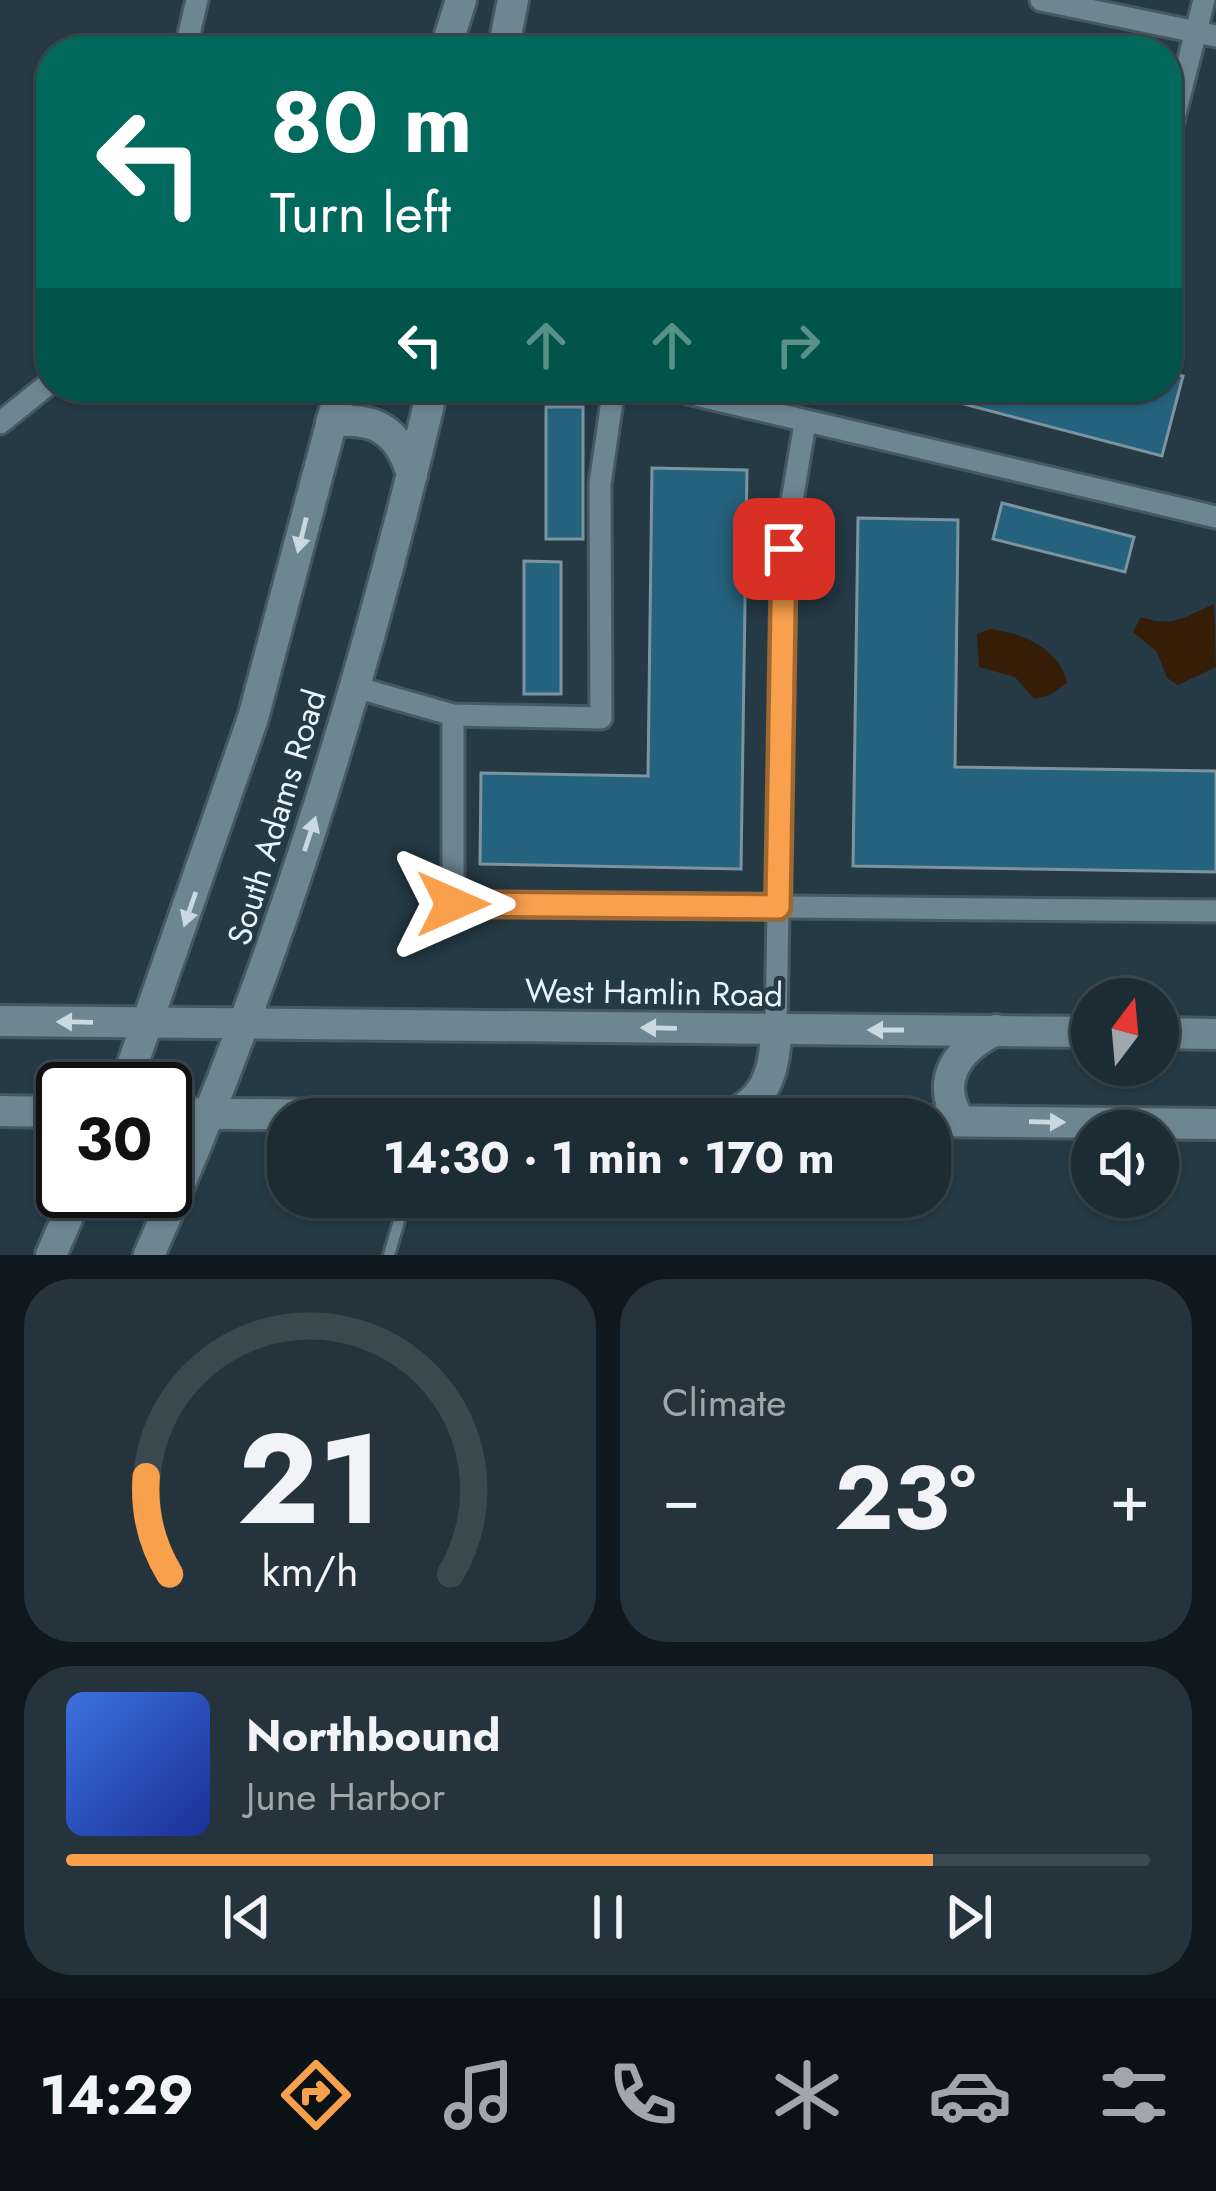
<!DOCTYPE html>
<html lang="en">
<head>
<meta charset="utf-8">
<style>
	:root { --surface:#1c2c34; --page:#25343c; --text:#f1f3f6; --muted:#a0a7ac; --line:#3a484f; --accent:#f9a04d }
	body { margin:0; font-family:Jost,sans-serif; background:var(--page); color:var(--text); height:100vh; display:flex; flex-direction:column; font-size:45px; white-space:nowrap }
	* { box-sizing:border-box; margin:0 }
	p { font-size:39px; color:var(--muted) }
	.icon { flex:none; width:66px; height:66px; fill:none; stroke:currentColor; stroke-width:2; stroke-linecap:round; stroke-linejoin:round }
	.map { position:relative; height:1255px; overflow:hidden }
	.drawer { display:flex; flex-direction:column; gap:24px; padding:24px; background:#0f181d; flex:1 }
	.drawer>* { flex:none }
	.guide { position:absolute; left:36px; top:36px; width:1146px; height:366px; border-radius:48px; box-shadow:0 3px 9px #0004,0 0 0 3px var(--line); background:#00695c; color:#fff; overflow:hidden }
	.needle { width:78px; rotate:16deg }
	.controls { position:absolute; left:1071px; top:978px; display:grid; gap:24px }
	.controls a { display:grid; place-items:center; width:108px; height:108px; border-radius:50%; background:var(--surface); box-shadow:0 3px 9px #0004,0 0 0 3px var(--line); font-size:60px }
	.speed { position:absolute; left:36px; top:1062px; display:flex; gap:24px; font-size:60px; font-weight:700; text-align:center }
	.speed>* { display:grid; place-content:center; width:156px; height:156px; border-radius:50%; background:var(--surface); box-shadow:0 3px 9px #0004,0 0 0 3px var(--line); line-height:1 }
	.speed .limit { border:6px solid #111; border-radius:18px; background:#fff; color:#111 }
	.pin { position:absolute; display:grid; place-items:center; width:102px; height:102px; color:#fff; margin:-51px; border-radius:24px; box-shadow:0 6px 18px #0006 }
	.me { position:absolute; width:132px; margin:-66px; rotate:90deg; stroke-linejoin:round; filter:drop-shadow(0 0 9px #0008) }
	.turn { display:flex; align-items:center; gap:42px; height:252px; padding:0 36px; font-size:54px }
	.turn .icon { width:156px; height:156px; stroke-width:2.5 }
	.turn b { display:block; font-size:84px; line-height:102px }
	.lanes { display:flex; align-items:center; height:114px; padding:0 36px; background:#0003; justify-content:center; gap:60px; direction:ltr }
	.lanes .off { opacity:.35 }
	.big { font-size:90px; font-weight:700; line-height:1.1 }
	.drawer .widget { flex:1; display:flex; flex-direction:column; justify-content:center; gap:18px; min-width:0; padding:0 42px; border-radius:48px; background:var(--page) }
	.drawer .dial { align-items:center; gap:0 }
	.dial svg { height:312px; overflow:visible; fill:none; stroke:var(--line); stroke-width:7; stroke-linecap:round; text-anchor:middle }
	.dial text { fill:var(--text); stroke:none }
	.song { display:flex; align-items:center; gap:36px }
	.cover { width:144px; height:144px; border-radius:18px; background:linear-gradient(135deg,hsl(220 70% 55%),hsl(230 70% 35%)) }
	.played { height:12px; border-radius:6px; background:linear-gradient(90deg,var(--accent) 80%,var(--line) 80%) }
	.keys { display:flex; justify-content:space-around; direction:ltr }
	.heat { display:flex; justify-content:space-between; align-items:center; font-size:66px; direction:ltr }
	.drawer .tiles { flex:1; display:grid; gap:24px; grid-template-columns:1fr 1fr }
	.widget:last-child { grid-column:span 2 }
	.trip { position:absolute; left:267px; top:1098px; width:684px; height:120px; border-radius:48px; background:var(--surface); box-shadow:0 3px 9px #0004,0 0 0 3px var(--line); font-weight:700; line-height:120px; text-align:center }
	.tabs { display:flex; height:192px; justify-content:space-around; align-items:center; background:#0b1215; color:var(--muted) }
	.tabs .icon { width:84px; height:84px }
	.tabs .current { color:var(--accent) }
	.tabs b { font-size:54px; color:var(--text) }
	.map>svg:first-child { display:block }
	.water { fill:#351d07 }
	.building { fill:#25627d; stroke:#7c94a0; stroke-width:3 }
	.lines { fill:none; stroke-linecap:round; stroke-linejoin:round }
	.service-casing { stroke:#465861; stroke-width:16 }
	.minor-casing { stroke:#465861; stroke-width:27 }
	.secondary-casing { stroke:#465861; stroke-width:36 }
	.service { stroke:#6e8692; stroke-width:10 }
	.minor { stroke:#6e8692; stroke-width:21 }
	.secondary { stroke:#6e8692; stroke-width:30 }
	.oneway { fill:#c9d8e1 }
	.route-casing { stroke:#a26832; stroke-width:30 }
	.route { stroke:#f9a04d; stroke-width:21 }
	.labels { text-anchor:middle; stroke-width:9; stroke-linejoin:round; paint-order:stroke }
	.street-label { font-size:33px; fill:#e7f4fb; stroke:#253a45 }
</style>
</head>
<body>
<div class="map">
<svg width="1216" height="1255" viewBox="0 0 1216 1255">
	<rect width="100%" height="100%" fill="#253a45"/>
	<g class="water">
		<path d="M 1214,604 L 1216,667 L 1178,685 L 1167,678 L 1157,652 L 1133,632 L 1141,617 C 1174,628 1184,617 1214,604 Z"/>
		<path d="M 990,629 C 1022,633 1060,648 1067,683 L 1050,695 L 1034,699 L 1015,677 L 979,667 L 977,634 Z"/>
	</g>
	<g class="building">
		<polygon points="1167,372 1183,376 1162,456 899,387 1167,387"/>
		<rect x="546" y="407" width="37" height="132"/>
		<polygon points="652,468 747,470 741,869 480,864 481,773 648,776"/>
		<polygon points="1002,503 1134,537 1125,572 993,539"/>
		<polygon points="858,518 958,520 955,767 1216,771 1216,872 853,866"/>
		<polygon points="524,561 561,562 561,694 524,694"/>
	</g>
	<g class="lines">
		<defs>
			<polyline id="service" points="389,1255 406,1197"/>
			<g id="minor">
				<polyline points="1041,0 1216,36"/>
				<polyline points="185,51 197,0"/>
				<polyline points="1167,145 1204,0"/>
				<polyline points="662,387 1216,517"/>
				<polyline points="0,423 51,382"/>
				<polyline points="355,687 453,715 601,718 600,484 614,387"/>
				<polyline points="453,715 453,904 1216,911"/>
				<polyline points="776,1030 784,549 805,423"/>
			</g>
			<g id="secondary">
				<polyline points="445,51 461,0"/>
				<polyline points="503,51 513,0"/>
				<path d="M 331,422 C 376,416 400,432 412,475"/>
				<polyline points="0,1021 1092,1032"/>
				<polyline points="1158,1033 1216,1034"/>
				<polyline points="124,1089 253,718 341,387"/>
				<polyline points="0,1111 63,1112"/>
				<polyline points="165,1113 641,1119"/>
				<path d="M 723,1119 C 766,1102 775,1073 776,1030"/>
				<polyline points="930,1121 1216,1124"/>
				<path d="M 960,1121 C 934,1081 957,1049 996,1030"/>
				<polyline points="51,1255 79,1191"/>
				<path d="M 149,1255 C 274,976 363,685 433,387"/>
			</g>
		</defs>
		<use href="#service" class="service-casing"/>
		<use href="#minor" class="minor-casing"/>
		<use href="#secondary" class="secondary-casing"/>
		<use href="#service" class="service"/>
		<use href="#minor" class="minor"/>
		<use href="#secondary" class="secondary"/>
	</g>
	<defs><path id="oneway-solid" d="M-6-.8H1V-3.2L6.5 0L1 3.2V.8H-6Z" transform="scale(3)"/></defs>
	<g class="oneway">
		<use href="#oneway-solid" transform="translate(302 535) rotate(104)"/>
		<use href="#oneway-solid" transform="translate(310 834) rotate(-72)"/>
		<use href="#oneway-solid" transform="translate(190 909) rotate(109)"/>
		<use href="#oneway-solid" transform="translate(75 1022) rotate(-179)"/>
		<use href="#oneway-solid" transform="translate(659 1028) rotate(-179)"/>
		<use href="#oneway-solid" transform="translate(886 1030) rotate(-180)"/>
		<use href="#oneway-solid" transform="translate(1047 1122) rotate(1)"/>
	</g>
	<g class="lines">
		<defs>
			<polyline id="route" points="453,904 778,907 784,549"/>
		</defs>
		<use href="#route" class="route-casing"/>
		<use href="#route" class="route"/>
	</g>
	<g class="labels">
		<g class="street-label">
			<text transform="translate(276 817) rotate(-73)" y="12">South Adams Road</text>
			<text transform="translate(654 992) rotate(1)" y="12">West Hamlin Road</text>
		</g>
	</g>
</svg>
<div class="controls">
<a><svg class="needle" viewBox="-14 -14 28 28"><path d="M0-13l5 13h-10z" fill="#e53935"/><path d="M0 13l5-13h-10z" fill="#a0a7ac"/></svg></a>
<a><svg class="icon" aria-label="sound" viewBox="0 0 24 24"><path d="M4 9h4l5-4v14l-5-4H4zM17 9q2 3 0 6"/></svg></a>
</div>
<div class="speed"><div class="limit">30</div></div>
<div class="pin" style="left:784px;top:549px;background:#d93025"><svg class="icon" aria-label="arrive" viewBox="0 0 24 24"><path d="M6 21V4h12l-3 4 3 4H6"/></svg></div>
<svg class="me" style="left:453px;top:904px" viewBox="-20 -20 40 40"><path d="M0-17L14 15 0 8-14 15z" fill="#f9a04d" stroke="#fff" stroke-width="4"/></svg>
<div class="trip">14:30 · 1 min · 170 m</div>
<div class="guide">
<div class="turn"><svg class="icon" aria-label="left" viewBox="0 0 24 24"><path d="M17 20v-9H6M10 6l-5 5 5 5"/></svg><div><b>80 m</b>Turn left</div></div>
<div class="lanes"><svg class="icon" aria-label="left" viewBox="0 0 24 24"><path d="M17 20v-9H6M10 6l-5 5 5 5"/></svg><svg class="icon off" aria-label="ahead" viewBox="0 0 24 24"><path d="M12 20V5M6 11l6-6 6 6"/></svg><svg class="icon off" aria-label="ahead" viewBox="0 0 24 24"><path d="M12 20V5M6 11l6-6 6 6"/></svg><svg class="icon off" aria-label="right" viewBox="0 0 24 24"><path d="M7 20v-9h11M14 6l5 5-5 5"/></svg></div>
</div>
</div>
<section class="drawer">
<div class="tiles">
<div class="widget dial"><svg viewBox="0 0 100 80">
<path d="M14 69A42 42 0 1 1 86 69"/>
<path d="M14 69A42 42 0 0 1 8 44" stroke="#f9a04d"/>
<text x="50" y="56" font-size="32" font-weight="700">21</text>
<text x="50" y="72" font-size="11">km/h</text>
</svg></div>
<div class="widget"><p>Climate</p>
<div class="heat"><a>−</a><b class="big">23°</b><a>+</a></div>
</div>
<div class="widget">
<div class="song"><i class="cover"></i><div><b>Northbound</b><p>June Harbor</p></div></div>
<div class="played"></div>
<div class="keys"><svg class="icon" aria-label="previous" viewBox="0 0 24 24"><path d="M18 5L8 12l10 7zM5 5v14"/></svg><svg class="icon" aria-label="pause" viewBox="0 0 24 24"><path d="M8 5v14M16 5v14"/></svg><svg class="icon" aria-label="next" viewBox="0 0 24 24"><path d="M6 5l10 7-10 7zM19 5v14"/></svg></div>
</div>
</div>
</section>
<nav class="tabs">
<b>14:29</b>
<svg class="icon current" aria-label="directions" viewBox="0 0 24 24"><path d="M12 3l9 9-9 9-9-9zM9 14v-3h6M13 9l2 2-2 2"/></svg>
<svg class="icon" aria-label="music" viewBox="0 0 24 24"><path d="M9 18V5l10-2v13"/><circle cx="6" cy="18" r="3"/><circle cx="16" cy="16" r="3"/></svg>
<svg class="icon" aria-label="phone" viewBox="0 0 24 24"><path d="M5 4h4l2 5-3 2q2 4 5 5l2-3 5 2v4C11 20 4 13 5 4z"/></svg>
<svg class="icon" aria-label="climate" viewBox="0 0 24 24"><path d="M12 3v18M4 7l16 10M4 17L20 7"/></svg>
<svg class="icon" aria-label="car" viewBox="0 0 24 24"><path d="M5 17H2v-5l4-1 3-4h7l3 4 3 1v5h-3M9 17h6M6 11h13"/><circle cx="7" cy="17" r="2"/><circle cx="17" cy="17" r="2"/></svg>
<svg class="icon" aria-label="filters" viewBox="0 0 24 24"><path d="M4 7h16M4 17h16"/><circle cx="9" cy="7" r="2"/><circle cx="15" cy="17" r="2"/></svg>
</nav>
</body>
</html>
